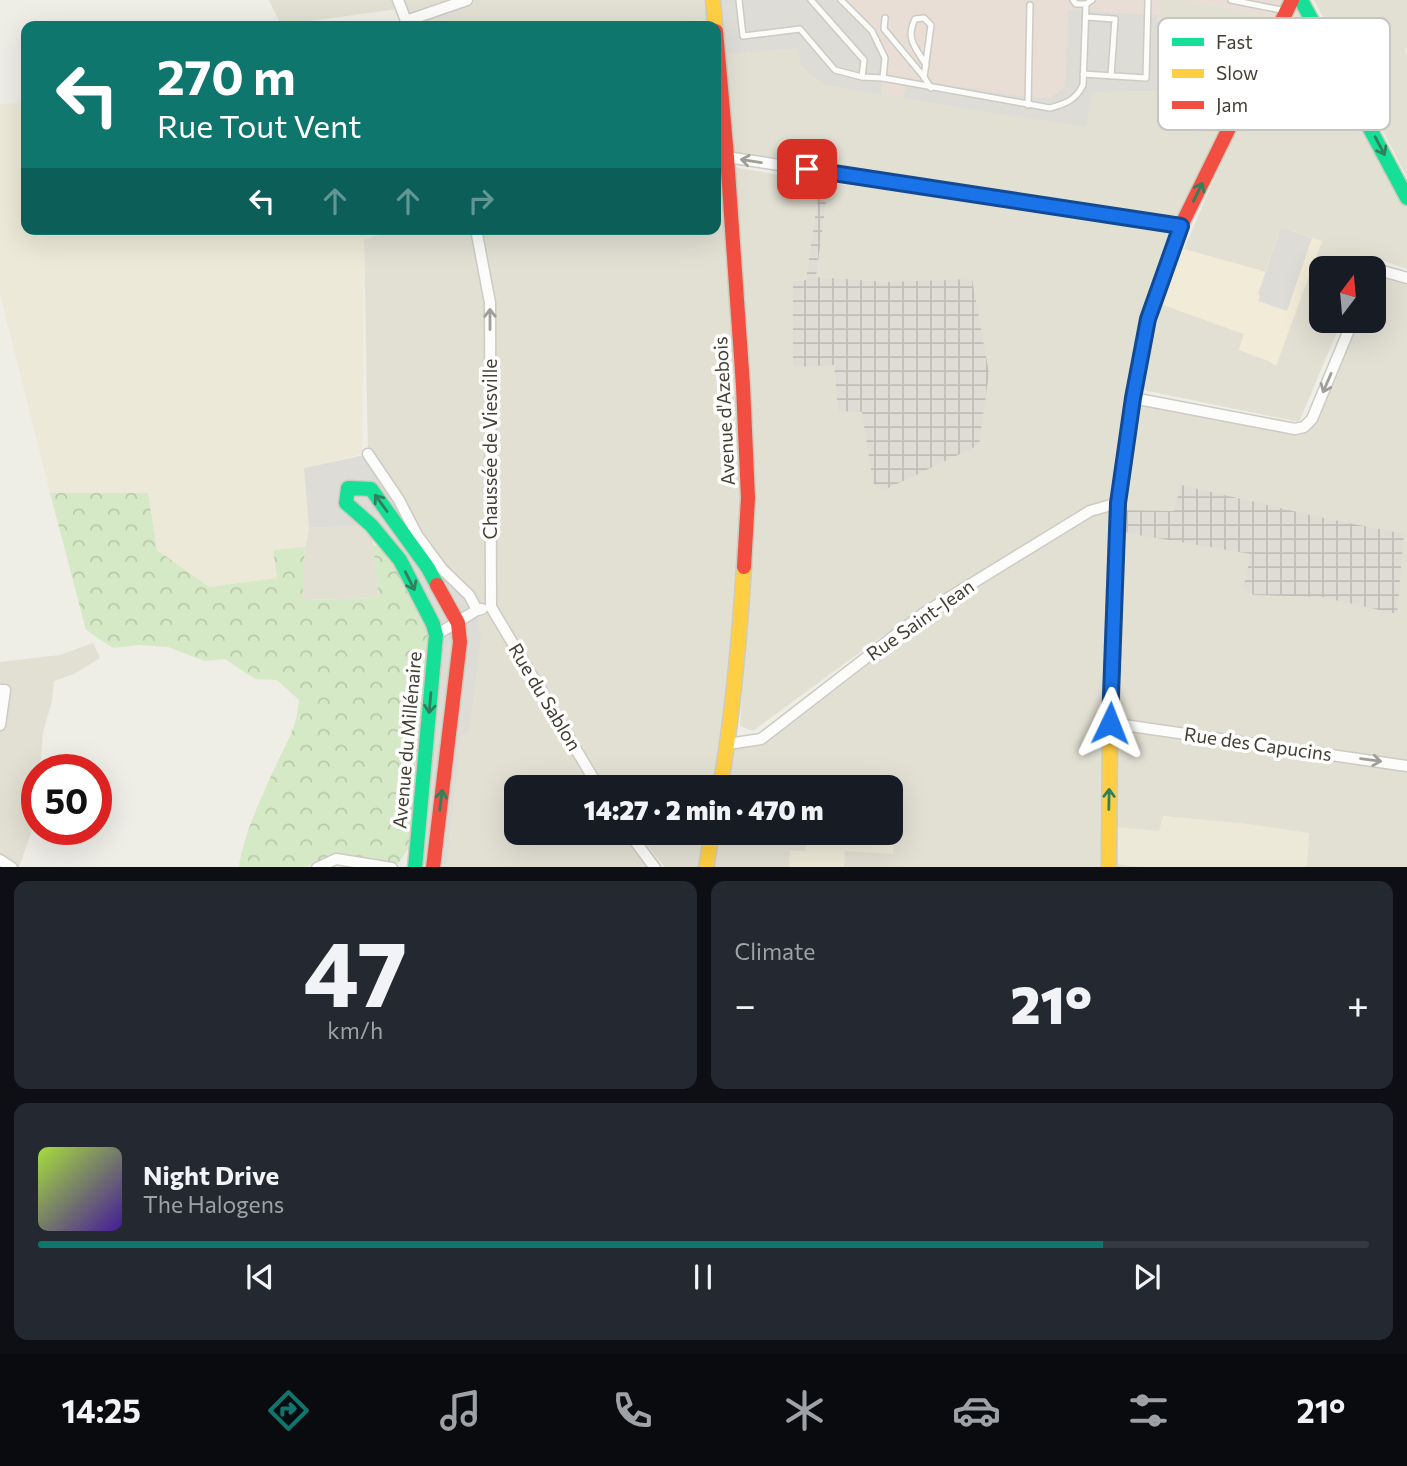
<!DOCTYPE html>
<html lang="en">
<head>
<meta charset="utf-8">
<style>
	:root { --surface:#171b24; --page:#242831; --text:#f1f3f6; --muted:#9ea1a6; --line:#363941; --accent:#0f766e }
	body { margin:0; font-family:Commissioner,sans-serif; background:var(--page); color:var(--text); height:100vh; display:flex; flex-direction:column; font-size:26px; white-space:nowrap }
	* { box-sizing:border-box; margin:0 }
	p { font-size:23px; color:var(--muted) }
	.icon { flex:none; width:38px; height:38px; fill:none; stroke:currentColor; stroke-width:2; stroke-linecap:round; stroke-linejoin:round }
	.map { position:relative; height:867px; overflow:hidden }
	.panel { display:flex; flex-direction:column; gap:14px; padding:14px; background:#0d0f14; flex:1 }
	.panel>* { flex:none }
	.guide { position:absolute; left:21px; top:21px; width:700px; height:214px; border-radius:14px; box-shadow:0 7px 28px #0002; background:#0f766e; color:#fff; overflow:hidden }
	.needle { width:46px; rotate:16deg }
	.fabs { position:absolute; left:1309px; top:256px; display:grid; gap:14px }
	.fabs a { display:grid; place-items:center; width:77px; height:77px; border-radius:14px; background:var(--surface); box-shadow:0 7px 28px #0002; font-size:35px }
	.speed { position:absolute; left:21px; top:754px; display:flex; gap:14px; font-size:35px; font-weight:700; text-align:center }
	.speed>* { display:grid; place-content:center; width:91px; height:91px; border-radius:50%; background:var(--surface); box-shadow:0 7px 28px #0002; line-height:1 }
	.speed .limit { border:10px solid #d22; background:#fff; color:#111 }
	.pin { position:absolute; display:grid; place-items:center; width:60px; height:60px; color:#fff; margin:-30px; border-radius:14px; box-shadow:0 4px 10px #0006 }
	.me { position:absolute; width:77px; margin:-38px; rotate:2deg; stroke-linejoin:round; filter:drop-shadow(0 0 5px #0008) }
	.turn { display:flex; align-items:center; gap:24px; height:147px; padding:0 21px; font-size:32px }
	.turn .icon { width:91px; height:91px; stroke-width:2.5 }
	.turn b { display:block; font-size:49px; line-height:60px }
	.lanes { display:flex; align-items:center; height:66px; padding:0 21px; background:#0003; justify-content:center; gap:35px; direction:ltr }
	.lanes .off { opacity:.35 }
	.big { font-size:52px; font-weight:800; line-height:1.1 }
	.panel .tile { flex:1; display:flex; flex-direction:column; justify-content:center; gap:10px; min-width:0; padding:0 24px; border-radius:14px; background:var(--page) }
	.panel .dial { align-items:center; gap:0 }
	.dial b { font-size:91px; line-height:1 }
	.song { display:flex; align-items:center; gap:21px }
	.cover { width:84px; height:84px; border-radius:10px; background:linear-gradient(135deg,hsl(80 70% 55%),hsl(260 70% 35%)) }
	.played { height:7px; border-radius:4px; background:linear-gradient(90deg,var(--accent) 80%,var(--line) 80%) }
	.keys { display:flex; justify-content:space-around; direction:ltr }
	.heat { display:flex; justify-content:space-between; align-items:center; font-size:38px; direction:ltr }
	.panel .tiles { flex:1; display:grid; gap:14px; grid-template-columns:1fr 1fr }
	.tile:last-child { grid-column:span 2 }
	.trip { position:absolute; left:504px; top:775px; width:399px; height:70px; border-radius:14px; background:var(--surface); box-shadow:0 7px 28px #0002; font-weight:800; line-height:70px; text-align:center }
	.menu { display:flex; height:112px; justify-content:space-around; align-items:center; background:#090b0e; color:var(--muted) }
	.menu .icon { width:49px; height:49px }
	.menu .active { color:var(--accent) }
	.menu b { font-size:32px; color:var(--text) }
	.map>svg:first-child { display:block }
	.residential { fill:#e2e0d3 }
	.commercial { fill:#f1ebd8 }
	.industrial { fill:url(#industrial-grid) }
	.education { fill:#ece9d8 }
	.medical { fill:#e9ded6 }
	.forest { fill:url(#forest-crowns) }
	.parking { fill:#dddcd6 }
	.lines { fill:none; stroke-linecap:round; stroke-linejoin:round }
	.lane-casing { stroke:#cccbc4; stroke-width:8 }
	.street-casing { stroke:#cccbc4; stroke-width:13 }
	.fast-casing { stroke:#ceccbd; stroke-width:17 }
	.slow-casing { stroke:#ceccbd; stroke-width:17 }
	.jam-casing { stroke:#ceccbd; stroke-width:17 }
	.lane { stroke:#fcfcfb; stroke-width:5 }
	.street { stroke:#fcfcfb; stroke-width:10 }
	.fast { stroke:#16e098; stroke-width:14 }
	.slow { stroke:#ffcf43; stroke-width:14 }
	.jam { stroke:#f24e42; stroke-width:14 }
	.oneway { stroke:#317f5b }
	.oneway2 { stroke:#a09e97 }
	.route-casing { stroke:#114b97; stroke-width:18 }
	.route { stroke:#1a73e8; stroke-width:12 }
	.labels { text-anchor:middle; stroke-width:7; stroke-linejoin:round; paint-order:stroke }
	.street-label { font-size:19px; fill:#433f33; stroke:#fff }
	.key { fill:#fff; stroke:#c7c5c2; stroke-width:2 }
	.key-label { font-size:19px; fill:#433f33 }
</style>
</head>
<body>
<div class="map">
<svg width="1407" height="868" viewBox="0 0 1407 868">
	<defs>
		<pattern id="industrial-grid" width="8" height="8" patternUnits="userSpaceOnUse" patternTransform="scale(1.75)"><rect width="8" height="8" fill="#dedcd4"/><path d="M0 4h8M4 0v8" fill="none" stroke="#c0beb6"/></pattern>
		<pattern id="forest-crowns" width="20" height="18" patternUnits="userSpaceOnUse" patternTransform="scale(1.75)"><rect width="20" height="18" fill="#d6e9c6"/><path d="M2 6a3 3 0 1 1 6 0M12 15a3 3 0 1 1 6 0" fill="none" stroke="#b9c9ab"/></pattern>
	</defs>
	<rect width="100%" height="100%" fill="#eeede6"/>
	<g class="residential">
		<polygon points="269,0 394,0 397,9 281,25"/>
		<polygon points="399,0 463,0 426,15 474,0 713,0 715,26 383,26 406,21"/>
		<polygon points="1159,0 1187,0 1282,19 1158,282 1134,397 1304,427 1349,320 1374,320 1374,277 1407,278 1407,867 709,867 714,833 891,833 891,788 722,787 729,749 769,741 949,603 1090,511 882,636 753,731 740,726 753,488 733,167 808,180 816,178 820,181 806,280 793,281 793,367 834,364 838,411 889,282 816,277 829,183 1145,221 727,157 745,437 726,749 719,787 516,788 516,833 630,833 656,867 438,867 424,545 368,454 364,239 397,229 716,229 716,37 718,55 799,48 1086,127 1091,92 1157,91"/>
		<polygon points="1301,0 1407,204 1407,269 1370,256 1364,268 1321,268 1321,320 1342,320 1299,422 1143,390 1161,304 1244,334 1239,350 1269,361 1275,365 1322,241 1312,238 1266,272 1184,249 1289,5"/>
		<polygon points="1314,0 1407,0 1407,48 1405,49 1407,57 1407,177"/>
		<polygon points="371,525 379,598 301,600 305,548 309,528"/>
		<polygon points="93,643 100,658 74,674 54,681 52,701 43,732 40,770 37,770 37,816 19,867 0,867 0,662 60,655"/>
		<polygon points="637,833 712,833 706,867 665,867"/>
	</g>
	<polygon class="commercial" points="1281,227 1322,241 1276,366 1269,361 1239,350 1244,334 1161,304 1177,257 1184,249 1265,272"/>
	<g class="industrial">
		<polygon points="820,181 829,183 816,277 889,282 972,279 989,373 979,445 884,490 873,483 862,412 838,411 834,365 793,367 793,281 806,280"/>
		<polygon points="1181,485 1319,517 1404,534 1397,614 1322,597 1254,595 1243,589 1251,554 1127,533 1118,510 1174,511"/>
	</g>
	<g class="education">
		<polygon points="26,103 26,229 397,229 364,240 362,454 304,468 309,528 305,547 273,550 277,578 208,587 157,550 147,493 50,493 0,294 0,104"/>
		<polygon points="891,808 896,809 893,854 845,851 844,867 789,867 790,850 806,851 807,833 891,833"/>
		<polygon points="1163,816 1241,823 1309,833 1307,867 1149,868 1115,864 1117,827 1159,831"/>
	</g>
	<g class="medical">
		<polygon points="713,0 1159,0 1157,91 1092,92 1086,127 823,84 801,66 799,48 718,55"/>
		<polygon points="1187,0 1292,0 1282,19"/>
	</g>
	<path class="forest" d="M 50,493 L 148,493 L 157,550 L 209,587 L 277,578 L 273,550 L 305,547 L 302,600 L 379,598 L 373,545 L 392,551 L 435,643 L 408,849 L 398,864 L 336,859 L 304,867 L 239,867 C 243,835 264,791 278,761 C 289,739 297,725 299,700 L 277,680 L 255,679 L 225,659 L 205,661 L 168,647 L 139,645 L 113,648 L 86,630 Z"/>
	<g class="parking">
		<polygon points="713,0 841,0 872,31 885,58 881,94 823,84 801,66 799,48 718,55"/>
		<polygon points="1068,10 1158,15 1157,91 1092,92 1086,127 903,98 908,78 1011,95 1050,98 1065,87"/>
		<polygon points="1281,227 1312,238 1287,311 1258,301 1260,295 1258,294"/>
		<polygon points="365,455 475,606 481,637 469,732 461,735 446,865 411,865 435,630 371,525 309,528 304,468"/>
	</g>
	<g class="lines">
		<defs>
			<g id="lane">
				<path d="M 739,0 L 743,36 L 800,29 L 835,70 L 862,77 L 883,78 L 1050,108 C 1065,104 1076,100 1083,85 L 1086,4"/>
				<polyline points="811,0 864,60 862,77"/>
				<polyline points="841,0 872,31 885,58 883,78"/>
				<polyline points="1073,0 1076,4 1086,4 1092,0"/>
				<polyline points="1231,0 1286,11"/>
				<polyline points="1086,17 1115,19 1111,76"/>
				<polyline points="885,18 884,29 924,77 931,88"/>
				<polyline points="1083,74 1146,78 1148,0"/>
				<path d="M 924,77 L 931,25 L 924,18 L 915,19 C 905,39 916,48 926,65"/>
				<polyline points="1028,105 1030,5"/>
			</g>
			<g id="street">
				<polyline points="398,0 408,26"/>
				<polyline points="406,21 467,0"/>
				<polyline points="727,157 1181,226"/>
				<polyline points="476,229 490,303 491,607"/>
				<polyline points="1374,277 1386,272 1407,278"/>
				<polyline points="1133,398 1295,429 1304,427 1312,419 1353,320"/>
				<polyline points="368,454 399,500 417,535 442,569 469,595 477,610"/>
				<polyline points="491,607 599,788"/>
				<polyline points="436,635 477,610 482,609"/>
				<polyline points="0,690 5,690 0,725"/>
				<polyline points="1110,723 1407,766"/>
				<polyline points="728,744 761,739 924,613 1090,511 1118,503"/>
				<polyline points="629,833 655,868"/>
				<polyline points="0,860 12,868"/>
				<polyline points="317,868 336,859 392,868"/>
			</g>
			<g id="fast">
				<polyline points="1301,0 1407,198"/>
				<polyline points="415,868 436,635 433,624 400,560 371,525 346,503 348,488 371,489 428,568 437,585"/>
			</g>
			<g id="slow">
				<polyline points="713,0 715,26"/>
				<path d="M 720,788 C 733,715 739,641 744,567"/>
				<polyline points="706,868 712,833"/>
				<polyline points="1109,868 1110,723 1115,580"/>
			</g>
			<g id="jam">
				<polyline points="716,31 727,157 743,386 748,498 744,567"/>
				<polyline points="1115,580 1118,503 1133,398 1148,319 1181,226 1292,0"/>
				<polyline points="433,868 460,642 458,623 437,585"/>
			</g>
		</defs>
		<use href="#lane" class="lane-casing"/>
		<use href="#street" class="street-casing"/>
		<use href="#fast" class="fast-casing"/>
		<use href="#slow" class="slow-casing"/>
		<use href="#jam" class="jam-casing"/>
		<use href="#lane" class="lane"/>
		<use href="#street" class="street"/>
		<use href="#fast" class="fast"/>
		<use href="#slow" class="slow"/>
		<use href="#jam" class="jam"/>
	</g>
	<defs><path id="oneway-shaft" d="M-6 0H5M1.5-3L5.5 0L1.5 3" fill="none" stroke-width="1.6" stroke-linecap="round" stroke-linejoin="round" transform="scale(1.75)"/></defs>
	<g class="oneway">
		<use href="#oneway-shaft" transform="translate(1380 146) rotate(62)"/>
		<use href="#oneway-shaft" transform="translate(1198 192) rotate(-64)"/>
		<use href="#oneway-shaft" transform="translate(381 503) rotate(-126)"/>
		<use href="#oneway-shaft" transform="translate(410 581) rotate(63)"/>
		<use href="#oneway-shaft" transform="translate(430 703) rotate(95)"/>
		<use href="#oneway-shaft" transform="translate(1109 799) rotate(-89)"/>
		<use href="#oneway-shaft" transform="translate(441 800) rotate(-83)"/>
	</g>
	<g class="oneway2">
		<use href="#oneway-shaft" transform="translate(751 161) rotate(-171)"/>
		<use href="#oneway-shaft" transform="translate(490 319) rotate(-90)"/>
		<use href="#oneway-shaft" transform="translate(1327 383) rotate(113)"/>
		<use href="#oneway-shaft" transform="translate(1371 760) rotate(8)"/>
	</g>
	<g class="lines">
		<defs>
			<polyline id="route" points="807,169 1181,226 1148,319 1133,398 1118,503 1110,723"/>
		</defs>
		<use href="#route" class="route-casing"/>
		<use href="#route" class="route"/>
	</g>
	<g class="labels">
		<g class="street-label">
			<text transform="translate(724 411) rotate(-93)" y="7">Avenue d'Azebois</text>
			<text transform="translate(490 449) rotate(-90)" y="7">Chaussée de Viesville</text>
			<text transform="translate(920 620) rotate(-35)" y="7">Rue Saint-Jean</text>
			<text transform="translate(545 697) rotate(59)" y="7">Rue du Sablon</text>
			<text transform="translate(407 740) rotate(-85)" y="7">Avenue du Millénaire</text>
			<text transform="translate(1258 744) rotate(8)" y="7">Rue des Capucins</text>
		</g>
	</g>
	<rect x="1158" y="18" width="232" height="112" rx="10" class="key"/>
	<rect x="1172" y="38" width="32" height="8" fill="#16e098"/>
	<rect x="1172" y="69" width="32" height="9" fill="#ffcf43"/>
	<rect x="1172" y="101" width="32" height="8" fill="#f24e42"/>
	<g class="key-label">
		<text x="1216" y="49">Fast</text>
		<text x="1216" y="80">Slow</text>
		<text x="1216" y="112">Jam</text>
	</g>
</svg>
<div class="fabs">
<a><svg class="needle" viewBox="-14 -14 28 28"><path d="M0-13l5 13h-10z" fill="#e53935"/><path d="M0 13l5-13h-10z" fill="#9ea1a6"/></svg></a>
</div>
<div class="speed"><div class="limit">50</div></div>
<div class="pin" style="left:807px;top:169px;background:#d93025"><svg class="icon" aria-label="arrive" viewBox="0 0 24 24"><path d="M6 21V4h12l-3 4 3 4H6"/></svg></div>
<svg class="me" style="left:1110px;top:723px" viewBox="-20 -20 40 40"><path d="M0-17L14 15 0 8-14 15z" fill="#1a73e8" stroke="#fff" stroke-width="4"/></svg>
<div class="trip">14:27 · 2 min · 470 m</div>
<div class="guide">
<div class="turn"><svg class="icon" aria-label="left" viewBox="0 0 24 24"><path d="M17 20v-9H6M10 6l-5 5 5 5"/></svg><div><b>270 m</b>Rue Tout Vent</div></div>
<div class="lanes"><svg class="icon" aria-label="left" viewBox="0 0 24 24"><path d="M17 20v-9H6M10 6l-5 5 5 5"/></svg><svg class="icon off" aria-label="ahead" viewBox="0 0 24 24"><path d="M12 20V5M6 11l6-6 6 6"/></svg><svg class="icon off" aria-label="ahead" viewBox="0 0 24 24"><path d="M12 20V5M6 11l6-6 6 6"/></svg><svg class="icon off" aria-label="right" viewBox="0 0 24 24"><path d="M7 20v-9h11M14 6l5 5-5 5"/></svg></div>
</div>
</div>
<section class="panel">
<div class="tiles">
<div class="tile dial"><b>47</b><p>km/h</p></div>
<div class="tile"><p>Climate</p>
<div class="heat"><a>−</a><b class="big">21°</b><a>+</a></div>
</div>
<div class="tile">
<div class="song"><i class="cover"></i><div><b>Night Drive</b><p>The Halogens</p></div></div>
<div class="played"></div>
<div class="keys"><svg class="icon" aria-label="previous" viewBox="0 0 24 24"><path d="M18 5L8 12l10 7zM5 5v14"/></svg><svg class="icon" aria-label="pause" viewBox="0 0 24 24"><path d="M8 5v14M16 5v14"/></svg><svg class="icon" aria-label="next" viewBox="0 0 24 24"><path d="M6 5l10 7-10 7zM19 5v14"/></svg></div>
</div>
</div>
</section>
<nav class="menu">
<b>14:25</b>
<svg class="icon active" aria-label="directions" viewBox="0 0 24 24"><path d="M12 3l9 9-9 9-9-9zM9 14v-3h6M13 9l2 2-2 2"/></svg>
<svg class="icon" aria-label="music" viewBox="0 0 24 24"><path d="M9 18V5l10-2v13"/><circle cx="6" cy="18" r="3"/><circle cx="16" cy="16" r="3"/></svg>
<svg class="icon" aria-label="phone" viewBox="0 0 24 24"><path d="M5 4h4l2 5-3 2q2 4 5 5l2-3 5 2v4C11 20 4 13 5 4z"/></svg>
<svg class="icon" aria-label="climate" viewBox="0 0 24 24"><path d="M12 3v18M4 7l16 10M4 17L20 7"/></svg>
<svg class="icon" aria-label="car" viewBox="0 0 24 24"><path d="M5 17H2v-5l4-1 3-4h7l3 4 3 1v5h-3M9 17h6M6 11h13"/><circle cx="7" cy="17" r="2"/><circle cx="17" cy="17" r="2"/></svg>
<svg class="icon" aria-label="filters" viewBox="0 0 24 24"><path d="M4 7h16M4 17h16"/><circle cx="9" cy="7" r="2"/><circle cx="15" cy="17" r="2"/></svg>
<b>21°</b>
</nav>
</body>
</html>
